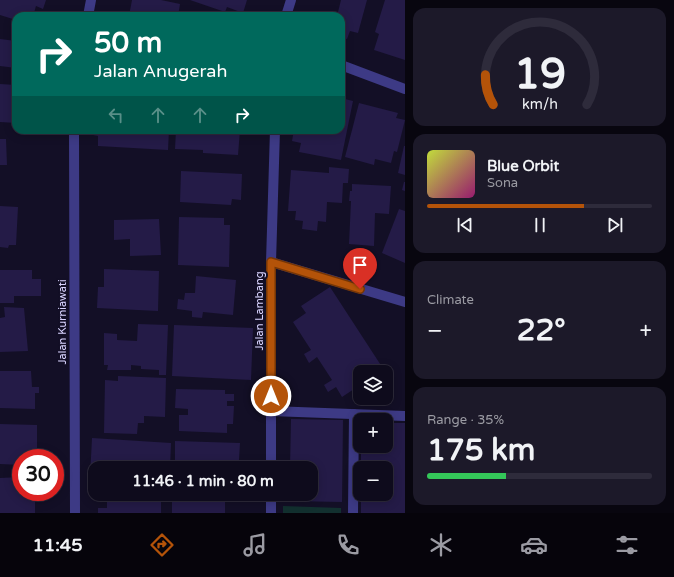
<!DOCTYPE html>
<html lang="en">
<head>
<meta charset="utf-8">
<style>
	:root { --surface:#0e0b1c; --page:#1c1929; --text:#f1f3f6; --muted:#9b9ba3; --line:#2e2b3b; --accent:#b45309 }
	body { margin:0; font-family:"Varela Round",sans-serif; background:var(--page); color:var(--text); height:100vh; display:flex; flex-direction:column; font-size:15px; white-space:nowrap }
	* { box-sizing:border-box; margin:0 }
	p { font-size:13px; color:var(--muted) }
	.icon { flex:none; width:22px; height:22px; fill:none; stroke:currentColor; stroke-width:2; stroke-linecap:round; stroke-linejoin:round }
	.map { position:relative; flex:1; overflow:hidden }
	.drawer { display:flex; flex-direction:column; gap:8px; padding:8px; background:#08060f; width:269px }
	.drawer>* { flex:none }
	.top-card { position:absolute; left:12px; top:12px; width:333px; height:122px; border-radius:12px; box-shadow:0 2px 10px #0003,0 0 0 1px var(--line); background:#00695c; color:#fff; overflow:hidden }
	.fabs { position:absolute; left:353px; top:365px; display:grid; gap:8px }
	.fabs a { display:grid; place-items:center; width:40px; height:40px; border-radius:8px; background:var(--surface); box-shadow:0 2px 10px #0003,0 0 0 1px var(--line); font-size:20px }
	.speed { position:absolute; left:12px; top:449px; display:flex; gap:8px; font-size:20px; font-weight:700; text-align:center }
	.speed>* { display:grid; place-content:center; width:52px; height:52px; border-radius:50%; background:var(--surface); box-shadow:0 2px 10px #0003,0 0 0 1px var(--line); line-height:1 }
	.speed .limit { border:6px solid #d22; background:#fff; color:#111 }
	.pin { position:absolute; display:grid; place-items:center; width:34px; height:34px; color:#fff; margin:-41px -17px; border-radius:50% 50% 50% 0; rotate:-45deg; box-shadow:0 0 4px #0007 }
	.pin .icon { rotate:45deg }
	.me { position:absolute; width:44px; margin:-22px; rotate:0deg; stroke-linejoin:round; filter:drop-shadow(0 0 3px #0008) }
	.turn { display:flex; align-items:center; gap:14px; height:84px; padding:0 16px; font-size:18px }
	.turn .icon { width:52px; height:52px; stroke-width:2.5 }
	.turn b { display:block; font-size:28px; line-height:34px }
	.lanes { display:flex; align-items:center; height:38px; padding:0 16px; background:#0003; justify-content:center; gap:20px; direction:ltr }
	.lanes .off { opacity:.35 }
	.big { font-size:30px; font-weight:800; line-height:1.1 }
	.drawer .card { flex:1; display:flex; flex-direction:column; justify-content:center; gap:6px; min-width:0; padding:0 14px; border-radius:12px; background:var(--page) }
	.drawer .dial { align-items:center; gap:0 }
	.dial svg { height:104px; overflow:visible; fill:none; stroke:var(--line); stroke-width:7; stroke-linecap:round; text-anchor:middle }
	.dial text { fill:var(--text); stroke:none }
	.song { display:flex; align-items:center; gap:12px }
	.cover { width:48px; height:48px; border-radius:6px; background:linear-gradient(135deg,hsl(70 70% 55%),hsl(320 70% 35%)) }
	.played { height:4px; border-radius:2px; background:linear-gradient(90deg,var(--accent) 70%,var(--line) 70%) }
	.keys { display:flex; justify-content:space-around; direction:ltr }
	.heat { display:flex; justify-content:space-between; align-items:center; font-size:22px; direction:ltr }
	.charge { height:6px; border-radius:3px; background:linear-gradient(90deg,#34c759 35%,var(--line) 0) }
	.trip { position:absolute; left:88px; top:461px; width:230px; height:40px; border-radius:12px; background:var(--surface); box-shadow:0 2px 10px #0003,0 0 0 1px var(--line); font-weight:800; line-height:40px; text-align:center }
	.tabs { display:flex; height:64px; justify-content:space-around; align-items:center; background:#06040b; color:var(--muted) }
	.tabs .icon { width:28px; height:28px }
	.tabs .current { color:var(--accent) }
	.tabs b { font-size:18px; color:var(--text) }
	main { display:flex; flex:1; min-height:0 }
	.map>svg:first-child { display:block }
	.green { fill:#12302f }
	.building { fill:#241b47 }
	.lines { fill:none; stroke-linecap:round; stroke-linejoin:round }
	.minor { stroke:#3d3a85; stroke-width:10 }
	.route-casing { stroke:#753606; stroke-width:10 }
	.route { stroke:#b45309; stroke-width:7 }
	.labels { text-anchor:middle; stroke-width:4; stroke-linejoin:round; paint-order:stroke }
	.street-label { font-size:11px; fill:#d9d4ff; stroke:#130f26 }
</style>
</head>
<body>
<main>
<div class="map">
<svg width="405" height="513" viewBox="0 0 405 513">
	<rect width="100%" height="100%" fill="#130f26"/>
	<polygon class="green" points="283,506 341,508 341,513 283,513"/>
	<g class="building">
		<polygon points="0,0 46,0 43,9 36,6 33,16 24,16 19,14 18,16 16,16 16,20 0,15"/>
		<polygon points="132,0 161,0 180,4 178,16 129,16"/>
		<polygon points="190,0 247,0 243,13 227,7 225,12"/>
		<polygon points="341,0 367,0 358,33 350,31 347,39 341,37 341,16 337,16"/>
		<polygon points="385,0 405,0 405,60 374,50 379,34 375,32"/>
		<polygon points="196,11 209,14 208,16 195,16"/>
		<polygon points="0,39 16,41 16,68 0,66"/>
		<polygon points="0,84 16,85 16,123 0,122"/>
		<polygon points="341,98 353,101 341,160 299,152 301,143 292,141 294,130 341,130"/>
		<polygon points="359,103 398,113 396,118 405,120 397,152 394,151 391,163 375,159 374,165 345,157"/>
		<polygon points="93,130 169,130 168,150 98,146 98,136 93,135"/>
		<polygon points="176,130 240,130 238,155 203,153 203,150 175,149"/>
		<polygon points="0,139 6,139 7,165 0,165"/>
		<polygon points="404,146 405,146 405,175 398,173"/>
		<polygon points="329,167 349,169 348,183 343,183 342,203 327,202 326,222 318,221 317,231 302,229 303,221 295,220 296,211 288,211 291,170 329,173"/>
		<polygon points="181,171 242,174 241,200 232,199 231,205 180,202"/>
		<polygon points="404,182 405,182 405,191 402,190"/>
		<polygon points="352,184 391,186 389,214 375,213 374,246 349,244 351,201 349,201 350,191 352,191"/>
		<polygon points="0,206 18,207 16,245 9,245 8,248 0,247"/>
		<polygon points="399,209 405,211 405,263 382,253"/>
		<polygon points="179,217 224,218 224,225 230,225 229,267 178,265"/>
		<polygon points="159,219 161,255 130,256 130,239 114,240 114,220"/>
		<polygon points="104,269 159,271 158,311 97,308 98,287 104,287"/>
		<polygon points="0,270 32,270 32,279 41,279 41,296 14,296 14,303 0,303"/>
		<polygon points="196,276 236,280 233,315 203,312 202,318 192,317 192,311 177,309 178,299 184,300 185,293 195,293"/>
		<polygon points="330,287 384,370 381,372 360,372 360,385 342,397 336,387 328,392 324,385 332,380 317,357 309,363 304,354 311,350 293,322 306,313 301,306"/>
		<polygon points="4,307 24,308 28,351 0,352 0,318 5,317"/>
		<polygon points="138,324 168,325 166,375 159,375 159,370 141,369 141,366 131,365 131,370 107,370 108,365 104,365 104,333 117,334 117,340 137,341"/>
		<polygon points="174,325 253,328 251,380 172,376"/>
		<polygon points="0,371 31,371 32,387 39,387 39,393 35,393 35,409 0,408"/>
		<polygon points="118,376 166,378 165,417 144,416 144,423 138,423 137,434 104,433 105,380 118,381"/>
		<polygon points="176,389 225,390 225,394 234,394 234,401 227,401 227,406 234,406 233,424 227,424 227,433 179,431 179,415 188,415 188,409 175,408"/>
		<polygon points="291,419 343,420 342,502 289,501 289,494 311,494 311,468 290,468"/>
		<polygon points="386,423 405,423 405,513 361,513 361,494 386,494 386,468 361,468 361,446 386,446"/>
		<polygon points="0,424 37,425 37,456 24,456 24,458 21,458 21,465 0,464"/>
		<polygon points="92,438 171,443 170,468 95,468 95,477 90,477"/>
		<polygon points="175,441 240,443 239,460 244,460 244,464 233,463 233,467 175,465"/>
		<polygon points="21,477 21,492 35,492 35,513 0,513 0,478"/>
		<polygon points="107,494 161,494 161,513 98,513 98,508 107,508"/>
		<rect x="172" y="494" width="53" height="19"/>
	</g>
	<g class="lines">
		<g class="minor">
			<polyline points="88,16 91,0"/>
			<polyline points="286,16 291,0"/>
			<polyline points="341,65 405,89"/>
			<polyline points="74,130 75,513"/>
			<polyline points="271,262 405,302"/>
			<polyline points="271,411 405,416"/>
			<polyline points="271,468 271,262 275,130"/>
			<polyline points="271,494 271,513"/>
			<polyline points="353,513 354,414"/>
		</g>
	</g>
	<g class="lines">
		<defs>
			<polyline id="route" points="271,396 271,262 360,289"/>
		</defs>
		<use href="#route" class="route-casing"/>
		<use href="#route" class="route"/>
	</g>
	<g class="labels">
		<g class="street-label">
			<text transform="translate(259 311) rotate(-90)" y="4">Jalan Lambang</text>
			<text transform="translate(62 322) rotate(-90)" y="4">Jalan Kurniawati</text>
		</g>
	</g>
</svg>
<div class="fabs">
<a><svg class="icon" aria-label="layers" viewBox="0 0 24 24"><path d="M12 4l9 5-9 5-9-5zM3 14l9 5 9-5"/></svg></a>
<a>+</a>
<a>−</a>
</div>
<div class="speed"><div class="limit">30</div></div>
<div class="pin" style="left:360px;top:289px;background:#d93025"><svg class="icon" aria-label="arrive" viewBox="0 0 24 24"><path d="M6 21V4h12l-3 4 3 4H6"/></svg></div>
<svg class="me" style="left:271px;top:396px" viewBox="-20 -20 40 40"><circle r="17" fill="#b45309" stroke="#fff" stroke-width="3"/><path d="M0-11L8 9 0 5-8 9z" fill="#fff"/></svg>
<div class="trip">11:46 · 1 min · 80 m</div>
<div class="top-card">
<div class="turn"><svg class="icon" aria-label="right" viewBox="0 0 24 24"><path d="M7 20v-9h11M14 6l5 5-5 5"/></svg><div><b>50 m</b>Jalan Anugerah</div></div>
<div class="lanes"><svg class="icon off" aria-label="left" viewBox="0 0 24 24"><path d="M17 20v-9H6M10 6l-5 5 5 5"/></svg><svg class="icon off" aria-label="ahead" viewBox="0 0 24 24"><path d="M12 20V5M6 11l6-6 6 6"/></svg><svg class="icon off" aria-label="ahead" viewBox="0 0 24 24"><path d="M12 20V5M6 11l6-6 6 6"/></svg><svg class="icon" aria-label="right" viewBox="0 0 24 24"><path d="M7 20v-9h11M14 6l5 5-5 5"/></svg></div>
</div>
</div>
<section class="drawer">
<div class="card dial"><svg viewBox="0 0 100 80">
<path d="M14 69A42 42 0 1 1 86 69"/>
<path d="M14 69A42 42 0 0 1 8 46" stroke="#b45309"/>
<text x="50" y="56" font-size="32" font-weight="700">19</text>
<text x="50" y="72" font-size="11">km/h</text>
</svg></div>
<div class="card">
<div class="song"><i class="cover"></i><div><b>Blue Orbit</b><p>Sona</p></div></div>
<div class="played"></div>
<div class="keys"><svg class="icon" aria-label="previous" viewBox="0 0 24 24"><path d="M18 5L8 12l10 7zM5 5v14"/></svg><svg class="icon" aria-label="pause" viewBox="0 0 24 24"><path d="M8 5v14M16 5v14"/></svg><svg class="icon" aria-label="next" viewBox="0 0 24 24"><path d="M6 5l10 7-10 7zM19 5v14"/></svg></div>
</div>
<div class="card"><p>Climate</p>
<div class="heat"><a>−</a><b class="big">22°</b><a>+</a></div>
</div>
<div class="card"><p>Range · 35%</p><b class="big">175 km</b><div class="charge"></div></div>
</section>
</main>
<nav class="tabs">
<b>11:45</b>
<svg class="icon current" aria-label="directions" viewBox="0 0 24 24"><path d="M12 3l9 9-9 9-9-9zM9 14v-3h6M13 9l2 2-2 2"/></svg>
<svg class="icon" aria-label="music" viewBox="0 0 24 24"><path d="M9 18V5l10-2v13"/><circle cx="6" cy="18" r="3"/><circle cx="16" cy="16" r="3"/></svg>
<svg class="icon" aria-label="phone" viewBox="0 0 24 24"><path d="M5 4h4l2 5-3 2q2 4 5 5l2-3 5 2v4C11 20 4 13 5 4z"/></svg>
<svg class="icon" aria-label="climate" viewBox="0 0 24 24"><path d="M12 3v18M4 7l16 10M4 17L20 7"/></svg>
<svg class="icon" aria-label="car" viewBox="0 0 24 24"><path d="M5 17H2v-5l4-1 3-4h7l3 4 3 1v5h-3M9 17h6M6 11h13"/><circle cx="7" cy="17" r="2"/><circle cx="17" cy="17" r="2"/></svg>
<svg class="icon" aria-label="filters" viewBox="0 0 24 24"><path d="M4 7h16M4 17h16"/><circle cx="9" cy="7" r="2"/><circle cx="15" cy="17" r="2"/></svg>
</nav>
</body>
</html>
